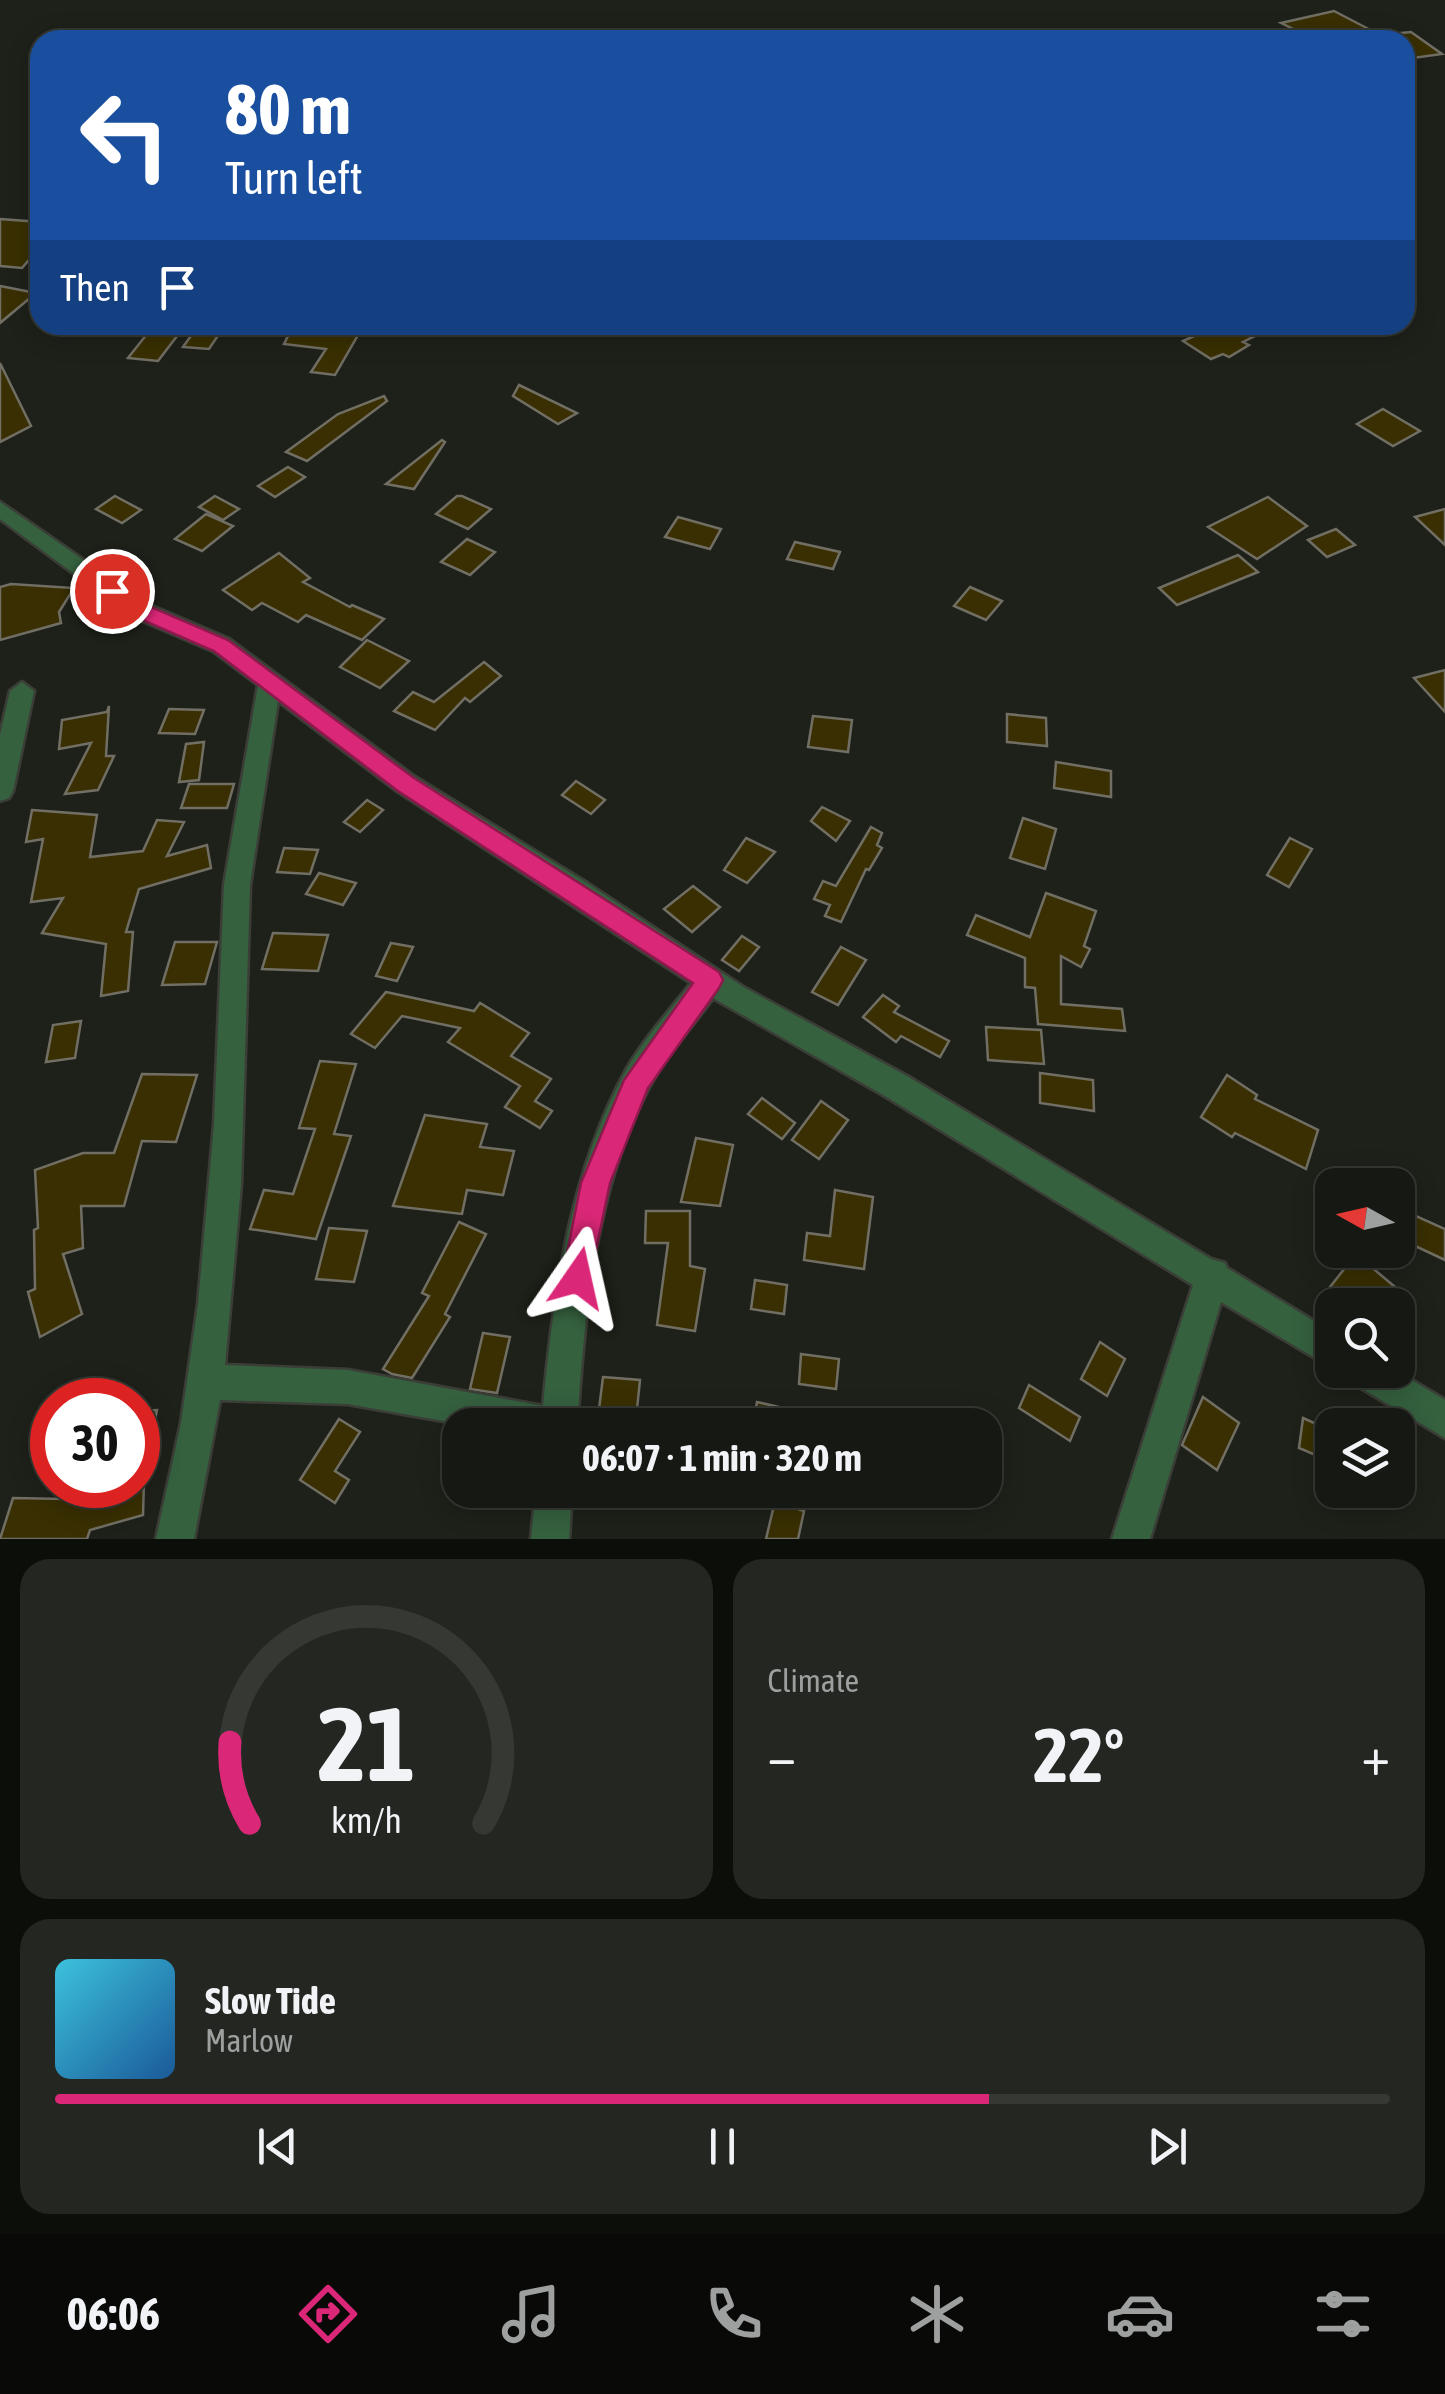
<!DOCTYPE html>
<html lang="en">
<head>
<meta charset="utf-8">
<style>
	:root { --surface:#161913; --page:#232621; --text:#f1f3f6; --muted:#9ea0a0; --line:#353833; --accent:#db2777 }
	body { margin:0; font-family:"Asap Condensed",sans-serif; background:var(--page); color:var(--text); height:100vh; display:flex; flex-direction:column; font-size:38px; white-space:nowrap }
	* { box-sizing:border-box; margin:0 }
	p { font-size:32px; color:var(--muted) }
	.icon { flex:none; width:55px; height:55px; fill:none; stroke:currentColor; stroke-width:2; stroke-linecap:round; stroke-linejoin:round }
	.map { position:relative; height:1539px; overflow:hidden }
	.sheet { display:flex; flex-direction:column; gap:20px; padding:20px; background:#0c0e0a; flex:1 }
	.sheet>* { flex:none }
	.guide { position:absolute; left:30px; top:30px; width:1385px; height:305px; border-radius:30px; box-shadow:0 5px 25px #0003,0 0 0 2px var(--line); background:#1a4fa0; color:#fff; overflow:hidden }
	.needle { width:65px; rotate:278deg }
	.fabs { position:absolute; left:1315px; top:1168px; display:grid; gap:20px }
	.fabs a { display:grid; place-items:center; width:100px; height:100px; border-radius:20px; background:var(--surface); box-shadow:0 5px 25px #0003,0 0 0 2px var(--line); font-size:50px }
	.speed { position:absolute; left:30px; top:1378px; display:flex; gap:20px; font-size:50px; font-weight:700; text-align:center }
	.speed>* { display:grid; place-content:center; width:130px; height:130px; border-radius:50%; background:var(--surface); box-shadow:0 5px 25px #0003,0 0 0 2px var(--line); line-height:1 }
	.speed .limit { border:15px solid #d22; background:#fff; color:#111 }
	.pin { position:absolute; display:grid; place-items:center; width:85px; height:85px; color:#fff; margin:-42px; border:5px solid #fff; border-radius:50%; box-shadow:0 2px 10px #0007 }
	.me { position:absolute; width:110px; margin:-55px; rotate:11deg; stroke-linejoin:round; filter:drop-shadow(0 0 8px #0008) }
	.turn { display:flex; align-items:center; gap:35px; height:210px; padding:0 30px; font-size:45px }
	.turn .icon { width:130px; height:130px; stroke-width:2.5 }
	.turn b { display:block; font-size:70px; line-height:85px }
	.then { display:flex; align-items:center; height:95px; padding:0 30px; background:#0003; gap:20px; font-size:38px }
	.big { font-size:75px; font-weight:700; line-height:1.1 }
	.sheet .widget { flex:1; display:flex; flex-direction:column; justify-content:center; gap:15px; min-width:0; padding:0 35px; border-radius:30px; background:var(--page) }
	.sheet .dial { align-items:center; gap:0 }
	.dial svg { height:260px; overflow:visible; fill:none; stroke:var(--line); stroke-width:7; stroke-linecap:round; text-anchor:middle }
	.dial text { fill:var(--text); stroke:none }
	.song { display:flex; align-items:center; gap:30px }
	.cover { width:120px; height:120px; border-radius:15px; background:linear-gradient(135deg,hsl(190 70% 55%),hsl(210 70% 35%)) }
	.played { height:10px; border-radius:5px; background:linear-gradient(90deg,var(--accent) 70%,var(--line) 70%) }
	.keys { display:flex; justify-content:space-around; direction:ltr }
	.heat { display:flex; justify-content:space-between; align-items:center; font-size:55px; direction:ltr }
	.sheet .tiles { flex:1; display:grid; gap:20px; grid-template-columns:1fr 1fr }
	.widget:last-child { grid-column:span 2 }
	.trip { position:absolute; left:442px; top:1408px; width:560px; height:100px; border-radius:30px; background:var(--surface); box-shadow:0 5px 25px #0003,0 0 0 2px var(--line); font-weight:700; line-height:100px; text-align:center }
	.tab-bar { display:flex; height:160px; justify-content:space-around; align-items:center; background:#090a08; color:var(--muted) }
	.tab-bar .icon { width:70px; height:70px }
	.tab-bar .active { color:var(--accent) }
	.tab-bar b { font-size:45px; color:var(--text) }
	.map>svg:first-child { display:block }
	.building { fill:#392f02; stroke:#716e64; stroke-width:2.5 }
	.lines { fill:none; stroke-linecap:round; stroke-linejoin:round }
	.minor-casing { stroke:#3b3e36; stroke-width:5 }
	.minor { fill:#35613f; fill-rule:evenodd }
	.route { fill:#db2777; stroke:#8e194d; stroke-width:2.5 }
</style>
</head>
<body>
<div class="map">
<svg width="1445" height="1539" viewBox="0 0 1445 1539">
	<rect width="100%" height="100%" fill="#1e2119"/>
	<g class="building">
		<polygon points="1334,11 1384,37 1381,35 1411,32 1442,54 1413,58 1405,52 1405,40 1316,40 1281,23"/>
		<polygon points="0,219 40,222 40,255 34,254 22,268 0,266"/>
		<polygon points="0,286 36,293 0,323"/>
		<polygon points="1218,325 1277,325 1243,342 1249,345 1229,357 1223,354 1211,359 1183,341"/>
		<polygon points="198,326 223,328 209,349 183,347"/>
		<polygon points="293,326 330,326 362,328 335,375 311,372 326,349 284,344"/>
		<polygon points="147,334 177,336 158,361 128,358"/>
		<polygon points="0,363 31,426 0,442"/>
		<polygon points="519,385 577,413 558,424 513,396"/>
		<polygon points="384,396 387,401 307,461 286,452 338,414"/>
		<polygon points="1383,409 1420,431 1393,446 1357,424"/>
		<polygon points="442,440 445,442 414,489 386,484"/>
		<polygon points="288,467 305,477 275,497 258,486"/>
		<polygon points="115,496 141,510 122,523 96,509"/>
		<polygon points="215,496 239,509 223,520 199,507"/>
		<polygon points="457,496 462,496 491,509 468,529 436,514"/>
		<polygon points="1268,497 1307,526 1257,559 1208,527"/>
		<polygon points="1445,509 1445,545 1415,517"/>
		<polygon points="206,514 233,526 202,551 175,539"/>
		<polygon points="678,517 721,529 710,549 665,537"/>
		<polygon points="1336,529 1355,545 1327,557 1308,540"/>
		<polygon points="467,539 495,552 470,575 441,562"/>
		<polygon points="795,542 840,552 833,569 787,559"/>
		<polygon points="279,553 310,578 303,582 350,607 352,605 384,619 362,640 306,615 298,622 262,603 252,610 223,590"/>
		<polygon points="1238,555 1258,572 1177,605 1159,588"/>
		<polygon points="11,584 74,588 59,612 61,623 0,640 0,587"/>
		<polygon points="970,587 1002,601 986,620 954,606"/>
		<polygon points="367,640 409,661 380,688 340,667"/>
		<polygon points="484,662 501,676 470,702 465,698 435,730 394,711 413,692 434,702"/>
		<polygon points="1445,670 1445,712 1414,678"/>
		<polygon points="109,706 106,756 114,756 98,790 65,794 91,743 59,749 62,720 107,712"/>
		<polygon points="169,709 204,710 195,734 159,733"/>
		<polygon points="1007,714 1046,718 1047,746 1007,742"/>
		<polygon points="813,716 852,720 848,752 808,747"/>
		<polygon points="204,742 199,780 179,782 186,744"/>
		<polygon points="1056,762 1111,771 1111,797 1054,788"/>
		<polygon points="576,781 605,800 591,814 562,795"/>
		<polygon points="189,784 234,784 227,808 181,808"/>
		<polygon points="367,800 383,810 360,832 344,822"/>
		<polygon points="822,807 850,821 836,841 811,821"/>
		<polygon points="32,810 97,815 90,857 143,851 157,820 184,822 167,856 207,845 211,868 139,889 126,932 133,932 128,991 101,996 106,944 42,933 63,898 31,902 43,839 26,842"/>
		<polygon points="1023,818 1056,829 1045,869 1010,858"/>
		<polygon points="871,827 882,833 877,845 882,848 869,870 866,869 841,922 825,916 830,905 814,899 823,881 836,886"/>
		<polygon points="746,838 775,852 747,883 724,870"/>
		<polygon points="1290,838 1312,849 1289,887 1267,875"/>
		<polygon points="284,848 318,850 310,874 277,872"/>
		<polygon points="319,873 356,883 343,905 306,894"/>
		<polygon points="693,886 720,907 692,932 664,909"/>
		<polygon points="1046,893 1096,911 1084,946 1090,949 1081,967 1061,956 1061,1004 1122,1009 1125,1031 1038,1024 1035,988 1025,987 1025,958 967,935 976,915 1030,937"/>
		<polygon points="273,933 328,935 318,971 262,969"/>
		<polygon points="742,936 759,947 739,971 722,960"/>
		<polygon points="175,942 217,942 205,984 162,985"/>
		<polygon points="391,943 413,947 397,981 376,976"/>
		<polygon points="841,947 866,960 838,1005 812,992"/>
		<polygon points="386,992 474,1011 480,1003 529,1033 511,1056 551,1079 535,1101 552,1111 540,1128 505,1107 520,1086 448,1042 460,1028 402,1016 375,1048 351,1034"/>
		<polygon points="883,995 899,1006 894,1012 949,1041 940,1057 901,1036 896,1042 863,1017"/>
		<polygon points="81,1021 75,1058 46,1062 53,1025"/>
		<polygon points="986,1027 1041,1030 1044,1064 988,1060"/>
		<polygon points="320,1061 356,1064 334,1134 351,1136 316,1239 250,1229 264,1190 293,1194 315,1129 299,1128"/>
		<polygon points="1040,1073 1093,1080 1094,1111 1040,1103"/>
		<polygon points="142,1074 197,1075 176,1142 142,1141 124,1206 81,1206 83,1248 63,1254 82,1314 40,1337 28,1292 35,1289 34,1230 38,1228 35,1170 83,1153 114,1153"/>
		<polygon points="1227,1075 1257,1095 1255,1099 1318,1130 1306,1169 1235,1133 1232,1137 1201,1117"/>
		<polygon points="762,1098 795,1123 782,1139 748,1114"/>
		<polygon points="821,1101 848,1120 819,1159 792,1140"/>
		<polygon points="425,1115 487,1124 480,1147 514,1151 503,1195 467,1190 462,1214 393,1206"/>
		<polygon points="696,1138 733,1145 720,1206 681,1202"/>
		<polygon points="835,1190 873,1197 864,1269 804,1260 807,1233 830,1236"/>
		<polygon points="1398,1208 1445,1229 1445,1260 1398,1238"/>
		<polygon points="646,1211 690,1211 690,1266 705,1269 695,1331 657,1325 668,1243 645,1243"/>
		<polygon points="459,1222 486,1234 445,1314 450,1317 412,1378 392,1374 383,1369 429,1296 422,1293"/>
		<polygon points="329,1228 367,1231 354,1282 316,1279"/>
		<polygon points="1356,1254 1395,1287 1381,1305 1351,1305 1330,1287"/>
		<polygon points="755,1280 787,1285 784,1314 751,1309"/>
		<polygon points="483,1333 510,1337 497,1393 470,1389"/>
		<polygon points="1100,1342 1125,1359 1107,1396 1081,1379"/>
		<polygon points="801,1354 839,1359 836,1389 799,1384"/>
		<polygon points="603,1377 640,1380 637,1409 674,1419 674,1425 597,1425"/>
		<polygon points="1029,1385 1080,1417 1070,1441 1019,1408"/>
		<polygon points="1203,1397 1239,1423 1217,1470 1182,1445"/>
		<polygon points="757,1402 822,1417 821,1425 753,1425"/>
		<polygon points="157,1410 146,1464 138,1463 138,1411"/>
		<polygon points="1303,1418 1332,1431 1332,1462 1299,1448"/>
		<polygon points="339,1419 360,1432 335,1471 349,1480 335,1503 300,1480"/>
		<polygon points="144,1481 143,1515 90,1530 87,1539 0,1539 13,1498 65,1499 68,1488 115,1488"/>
		<polygon points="775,1501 804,1511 798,1539 766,1539"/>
	</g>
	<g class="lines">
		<defs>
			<g id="minor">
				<path d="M 0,502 L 147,604 L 229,639 L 415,777 L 587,883 L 745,988 L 907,1076 L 1211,1259 L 1225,1263 L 1227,1268 L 1332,1332 L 1332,1368 L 1221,1302 L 1150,1539 L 1112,1539 L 1193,1285 L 885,1096 L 713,998 C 691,1028 664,1058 647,1091 C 594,1193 585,1313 577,1425 L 466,1425 L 348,1404 L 220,1400 L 194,1539 L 156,1539 L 181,1423 L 198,1304 L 214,1125 L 224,885 L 258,685 L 213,651 L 131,616 L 0,519 ZM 278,701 L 397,791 L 691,983 C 669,1011 644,1039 626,1070 C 570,1173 554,1291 543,1406 L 348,1370 L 225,1365 L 241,1185 L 250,885 Z"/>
				<polygon points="22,682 34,691 13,791 9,798 0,801 0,735 10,691"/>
				<polygon points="1346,1370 1395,1370 1445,1400 1445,1438 1351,1382"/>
				<polygon points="536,1490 572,1490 569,1539 531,1539"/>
			</g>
		</defs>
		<use href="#minor" class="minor-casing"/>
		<use href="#minor" class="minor"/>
	</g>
	<polygon class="route" points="112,584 146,605 228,640 414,778 719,972 723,980 719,988 648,1088 610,1183 588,1288 578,1293 567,1288 562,1278 581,1183 624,1080 693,983 398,791 214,651 131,615 102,591"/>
</svg>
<div class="fabs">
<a><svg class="needle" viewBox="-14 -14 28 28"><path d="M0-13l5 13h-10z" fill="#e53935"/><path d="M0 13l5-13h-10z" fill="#9ea0a0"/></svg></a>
<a><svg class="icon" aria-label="search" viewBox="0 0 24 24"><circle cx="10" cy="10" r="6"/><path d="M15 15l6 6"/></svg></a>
<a><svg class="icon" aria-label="layers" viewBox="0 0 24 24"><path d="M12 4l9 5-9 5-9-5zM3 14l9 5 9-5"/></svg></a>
</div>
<div class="speed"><div class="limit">30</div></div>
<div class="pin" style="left:112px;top:591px;background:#d93025"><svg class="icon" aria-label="arrive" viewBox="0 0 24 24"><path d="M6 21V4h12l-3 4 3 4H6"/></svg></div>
<svg class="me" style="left:578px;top:1278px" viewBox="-20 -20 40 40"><path d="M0-17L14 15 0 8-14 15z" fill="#db2777" stroke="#fff" stroke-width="4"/></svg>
<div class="trip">06:07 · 1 min · 320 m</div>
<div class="guide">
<div class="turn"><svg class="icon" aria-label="left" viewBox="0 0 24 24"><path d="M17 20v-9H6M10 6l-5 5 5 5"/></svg><div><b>80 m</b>Turn left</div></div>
<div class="then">Then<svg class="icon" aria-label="arrive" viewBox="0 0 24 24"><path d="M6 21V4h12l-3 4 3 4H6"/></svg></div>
</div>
</div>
<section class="sheet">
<div class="tiles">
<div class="widget dial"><svg viewBox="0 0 100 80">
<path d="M14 69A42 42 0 1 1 86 69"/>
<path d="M14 69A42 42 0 0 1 8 44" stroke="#db2777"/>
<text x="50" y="56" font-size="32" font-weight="700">21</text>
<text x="50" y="72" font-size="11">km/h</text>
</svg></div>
<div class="widget"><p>Climate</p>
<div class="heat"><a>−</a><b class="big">22°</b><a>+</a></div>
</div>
<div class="widget">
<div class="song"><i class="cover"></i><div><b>Slow Tide</b><p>Marlow</p></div></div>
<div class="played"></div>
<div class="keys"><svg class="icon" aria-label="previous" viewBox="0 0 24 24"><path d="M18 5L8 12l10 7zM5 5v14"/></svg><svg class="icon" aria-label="pause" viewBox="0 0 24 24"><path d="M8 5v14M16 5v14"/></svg><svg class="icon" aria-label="next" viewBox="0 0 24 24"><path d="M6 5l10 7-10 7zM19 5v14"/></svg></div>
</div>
</div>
</section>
<nav class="tab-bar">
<b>06:06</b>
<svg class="icon active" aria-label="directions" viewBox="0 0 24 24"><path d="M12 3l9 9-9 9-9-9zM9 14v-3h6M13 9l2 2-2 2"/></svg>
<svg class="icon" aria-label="music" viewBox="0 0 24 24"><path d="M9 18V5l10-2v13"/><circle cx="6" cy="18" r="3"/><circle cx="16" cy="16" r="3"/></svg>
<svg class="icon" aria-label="phone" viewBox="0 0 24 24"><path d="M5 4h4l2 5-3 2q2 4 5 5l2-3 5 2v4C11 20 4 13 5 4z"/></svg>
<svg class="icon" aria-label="climate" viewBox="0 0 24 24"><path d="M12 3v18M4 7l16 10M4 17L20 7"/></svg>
<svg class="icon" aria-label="car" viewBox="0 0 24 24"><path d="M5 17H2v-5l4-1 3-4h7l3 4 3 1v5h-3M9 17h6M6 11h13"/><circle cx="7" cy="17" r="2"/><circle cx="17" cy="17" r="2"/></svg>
<svg class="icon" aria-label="filters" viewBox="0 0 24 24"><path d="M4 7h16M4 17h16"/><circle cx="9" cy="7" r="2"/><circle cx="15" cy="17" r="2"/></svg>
</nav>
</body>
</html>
